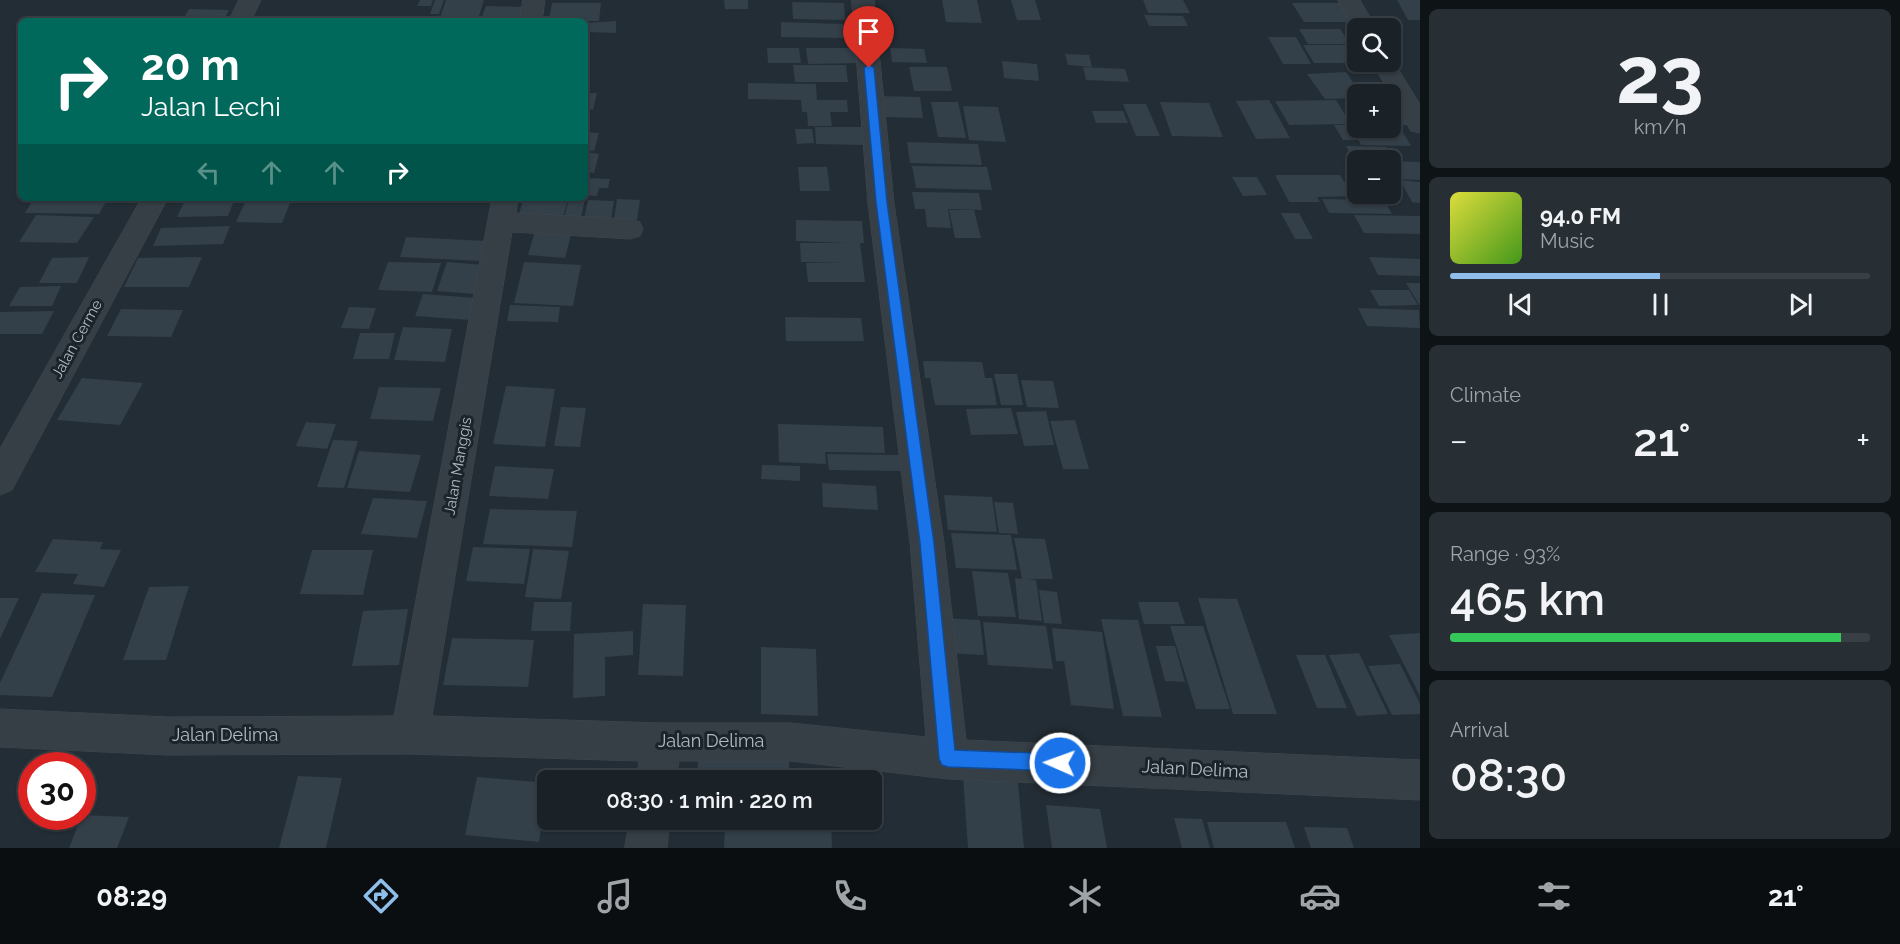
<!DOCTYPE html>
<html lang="en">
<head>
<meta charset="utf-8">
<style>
	:root { --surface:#1a2228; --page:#272f34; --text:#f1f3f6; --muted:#9fa4a8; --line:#383f45; --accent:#8fbeea }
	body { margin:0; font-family:Raleway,sans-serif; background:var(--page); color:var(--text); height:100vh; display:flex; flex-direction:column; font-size:22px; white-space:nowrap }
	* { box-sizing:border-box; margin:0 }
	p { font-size:20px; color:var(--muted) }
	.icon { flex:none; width:33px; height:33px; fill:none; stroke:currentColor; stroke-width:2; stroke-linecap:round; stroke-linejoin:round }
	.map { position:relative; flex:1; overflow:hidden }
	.drawer { display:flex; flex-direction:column; gap:9px; padding:9px; background:#0e1316; width:480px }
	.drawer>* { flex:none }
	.hud { position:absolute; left:18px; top:18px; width:570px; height:183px; border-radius:9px; box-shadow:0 2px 4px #0004,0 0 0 2px var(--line); background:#00695c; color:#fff; overflow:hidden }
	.tools { position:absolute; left:1347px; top:18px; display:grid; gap:12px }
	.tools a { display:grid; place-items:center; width:54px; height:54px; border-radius:9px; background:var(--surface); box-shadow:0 2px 4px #0004,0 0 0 2px var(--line); font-size:30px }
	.speed { position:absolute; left:18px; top:752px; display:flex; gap:12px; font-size:30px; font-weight:700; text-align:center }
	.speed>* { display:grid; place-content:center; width:78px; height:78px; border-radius:50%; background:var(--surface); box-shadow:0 2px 4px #0004,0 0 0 2px var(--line); line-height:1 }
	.speed .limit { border:9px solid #d22; background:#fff; color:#111 }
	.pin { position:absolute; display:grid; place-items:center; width:51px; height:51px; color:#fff; margin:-62px -26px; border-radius:50% 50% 50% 0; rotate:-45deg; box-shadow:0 0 6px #0007 }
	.pin .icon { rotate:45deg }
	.me { position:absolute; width:66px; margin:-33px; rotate:272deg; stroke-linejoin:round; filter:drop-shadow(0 0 4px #0008) }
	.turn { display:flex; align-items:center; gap:21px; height:126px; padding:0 24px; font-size:27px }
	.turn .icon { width:78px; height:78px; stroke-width:2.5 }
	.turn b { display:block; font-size:42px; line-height:51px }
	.lanes { display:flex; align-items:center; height:57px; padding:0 24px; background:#0003; justify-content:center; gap:30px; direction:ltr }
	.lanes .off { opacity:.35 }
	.big { font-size:45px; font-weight:600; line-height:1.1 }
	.drawer .card { flex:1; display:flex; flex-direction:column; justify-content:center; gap:9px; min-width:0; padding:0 21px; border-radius:9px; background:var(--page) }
	.drawer .dial { align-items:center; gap:0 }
	.dial b { font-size:78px; line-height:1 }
	.song { display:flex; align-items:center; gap:18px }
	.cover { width:72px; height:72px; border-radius:9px; background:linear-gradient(135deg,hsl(60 70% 55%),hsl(100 70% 35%)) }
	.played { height:6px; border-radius:3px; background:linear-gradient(90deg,var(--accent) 50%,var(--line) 50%) }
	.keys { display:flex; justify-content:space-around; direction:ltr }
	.heat { display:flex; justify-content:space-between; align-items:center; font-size:33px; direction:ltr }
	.charge { height:9px; border-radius:4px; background:linear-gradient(90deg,#34c759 93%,var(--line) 0) }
	.trip { position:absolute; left:537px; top:770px; width:345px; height:60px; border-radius:9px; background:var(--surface); box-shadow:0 2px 4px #0004,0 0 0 2px var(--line); font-weight:600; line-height:60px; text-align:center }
	.dock { display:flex; height:96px; justify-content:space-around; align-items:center; background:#0a0e10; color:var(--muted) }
	.dock .icon { width:42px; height:42px }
	.dock .selected { color:var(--accent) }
	.dock b { font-size:27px; color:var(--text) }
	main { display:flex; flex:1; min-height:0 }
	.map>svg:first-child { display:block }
	.building { fill:#333f49 }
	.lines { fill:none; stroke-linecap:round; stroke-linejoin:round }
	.minor-casing { stroke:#40484f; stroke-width:1 }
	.minor { fill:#363f46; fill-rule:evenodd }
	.route { fill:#1a73e8; stroke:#114b97; stroke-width:1.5 }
	.labels { text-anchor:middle; stroke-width:6; stroke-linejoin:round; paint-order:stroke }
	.street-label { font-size:15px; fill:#b1bac2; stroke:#1c242b }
	.near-street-label { font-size:18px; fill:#b1bac2; stroke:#1c242b }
</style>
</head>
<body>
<main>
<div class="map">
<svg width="1420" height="848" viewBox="0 0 1420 848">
	<rect width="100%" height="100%" fill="#232d35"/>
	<g class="building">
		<polygon points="420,0 433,0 431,6 417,6"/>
		<polygon points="435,0 444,0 439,14 430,14"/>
		<polygon points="446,0 484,0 478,19 440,18"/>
		<polygon points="724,0 748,0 748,9 725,9"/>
		<polygon points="942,0 977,0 982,23 946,22"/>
		<polygon points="1011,0 1035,0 1041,20 1017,20"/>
		<polygon points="1143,0 1183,0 1190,13 1148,13"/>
		<polygon points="1397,0 1420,0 1420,20 1408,20"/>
		<polygon points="792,2 844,3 845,20 793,19"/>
		<polygon points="552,3 601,3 599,21 549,21"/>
		<polygon points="1292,3 1342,3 1355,22 1304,22"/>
		<polygon points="486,6 527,7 523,21 481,19"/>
		<polygon points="189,9 229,10 223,21 182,21"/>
		<polygon points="1144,15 1183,16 1188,26 1149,26"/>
		<polygon points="616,21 616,33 585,32 585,23"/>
		<polygon points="781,22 843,24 844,38 781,37"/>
		<polygon points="1299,29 1340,29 1351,44 1308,44"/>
		<polygon points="1268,37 1296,37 1311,64 1283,64"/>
		<polygon points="1303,45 1345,45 1357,63 1314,63"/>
		<polygon points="767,48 799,48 801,63 768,63"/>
		<polygon points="806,48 861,48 864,63 808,64"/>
		<polygon points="890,48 924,49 927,63 892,62"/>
		<polygon points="1065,54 1089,55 1092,67 1068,65"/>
		<polygon points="1002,61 1037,64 1039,81 1004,78"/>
		<polygon points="793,65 846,65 848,82 795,82"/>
		<polygon points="909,67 947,67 952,91 914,91"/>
		<polygon points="1083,67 1125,69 1129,82 1086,80"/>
		<polygon points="1346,72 1361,94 1358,94 1358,98 1325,99 1307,74"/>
		<polygon points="748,83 816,84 817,100 847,100 848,112 830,112 832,126 808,126 807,112 802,112 801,100 748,99"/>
		<polygon points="585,93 597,93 593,110 585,109"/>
		<polygon points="879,96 920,97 923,118 882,117"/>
		<polygon points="1269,100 1290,138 1256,139 1236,101"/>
		<polygon points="1336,100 1351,124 1289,125 1275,101"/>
		<polygon points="931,102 958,102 966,138 938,137"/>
		<polygon points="1160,102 1209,103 1223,137 1172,136"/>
		<polygon points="1123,104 1146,104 1160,136 1136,136"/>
		<polygon points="963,106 998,107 1006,142 969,140"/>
		<polygon points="1390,108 1397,108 1409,125 1390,125"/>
		<polygon points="1092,111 1123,111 1128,123 1096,123"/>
		<polygon points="1334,125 1348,125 1357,140 1343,140"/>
		<polygon points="815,127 862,127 864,145 816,144"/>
		<polygon points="1351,127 1401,129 1411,146 1361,145"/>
		<polygon points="795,129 812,129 814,143 797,144"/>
		<polygon points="585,132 599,133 594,151 585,150"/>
		<polygon points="907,142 978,144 982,165 910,163"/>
		<polygon points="1346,146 1386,147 1393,160 1352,158"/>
		<polygon points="585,152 599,154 594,173 585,172"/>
		<polygon points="1390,161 1420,162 1420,180 1390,179"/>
		<polygon points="912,166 987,167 992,190 916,188"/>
		<polygon points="798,167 827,167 830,191 800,191"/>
		<polygon points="1275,175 1340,175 1353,196 1317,197 1320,202 1289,202"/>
		<polygon points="1232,177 1257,177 1267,195 1243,196"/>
		<polygon points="585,178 610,179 608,188 599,188 597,196 585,195"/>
		<polygon points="1400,180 1420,182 1420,203 1412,202"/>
		<polygon points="912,192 979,193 982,210 948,209 951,228 927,227 925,209 915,209"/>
		<polygon points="34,198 108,198 99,214 25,213"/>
		<polygon points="186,198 235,198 228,216 177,217"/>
		<polygon points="247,198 292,198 282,223 236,222"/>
		<polygon points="569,198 585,198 580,224 563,223"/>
		<polygon points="617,199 640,200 637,220 614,219"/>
		<polygon points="1322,199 1384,200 1392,214 1329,213"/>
		<polygon points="523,200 567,203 562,221 518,218"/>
		<polygon points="588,200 614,201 611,220 584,219"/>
		<polygon points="949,210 974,210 981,238 955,238"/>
		<polygon points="1281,213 1299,213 1313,239 1295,239"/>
		<polygon points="36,215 94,217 77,243 19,242"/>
		<polygon points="1354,215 1420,216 1420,234 1364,233"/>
		<polygon points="796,220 862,221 864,243 860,243 865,282 808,282 806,263 842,262 801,262 800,243 847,243 796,241"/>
		<polygon points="230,226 223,244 153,246 161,228"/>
		<polygon points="536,228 572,231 565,258 528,255"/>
		<polygon points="406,237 486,241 481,261 400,257"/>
		<polygon points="89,257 77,283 39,283 52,258"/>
		<polygon points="202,257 189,287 124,287 138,258"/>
		<polygon points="1369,257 1420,259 1420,276 1378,275"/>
		<polygon points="388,262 441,263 432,292 378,290"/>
		<polygon points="447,262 484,265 475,294 437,291"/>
		<polygon points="524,262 581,265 573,306 514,303"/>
		<polygon points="1406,283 1420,283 1420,306"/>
		<polygon points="61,286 52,306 9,306 20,287"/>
		<polygon points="1370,290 1409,290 1418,305 1379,306"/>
		<polygon points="423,294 477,298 470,320 415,316"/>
		<polygon points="510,305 560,307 558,322 507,321"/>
		<polygon points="349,307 376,308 369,329 341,328"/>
		<polygon points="1358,308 1419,310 1420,328 1367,326"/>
		<polygon points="121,309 183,310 171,337 107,336"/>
		<polygon points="54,311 42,334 0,334 0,312"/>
		<polygon points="785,317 861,318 864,341 786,341"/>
		<polygon points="403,327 452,329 445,362 394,360"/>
		<polygon points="360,333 395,333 389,359 353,359"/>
		<polygon points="923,361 982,362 985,378 992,378 997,405 935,405 930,378 925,378"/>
		<polygon points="994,374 1017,374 1023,405 1001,405"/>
		<polygon points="82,378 143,383 120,425 57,420"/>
		<polygon points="1021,380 1053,381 1059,408 1027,407"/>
		<polygon points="506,386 555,389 545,447 493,444"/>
		<polygon points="379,387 441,388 433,421 370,419"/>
		<polygon points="561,407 586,408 580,447 554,446"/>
		<polygon points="1011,408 1018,434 971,435 966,409"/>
		<polygon points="1046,411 1054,445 1024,446 1016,412"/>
		<polygon points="1075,420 1089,469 1063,469 1050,421"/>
		<polygon points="306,422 336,424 327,449 296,446"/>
		<polygon points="778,424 883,427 885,453 825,452 826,464 779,462"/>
		<polygon points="333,440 358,441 344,488 317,487"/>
		<polygon points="359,451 421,455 410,492 347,488"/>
		<polygon points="827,454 901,455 903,471 829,470"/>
		<polygon points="762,465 800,466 800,481 761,479"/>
		<polygon points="495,466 554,469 548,499 489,496"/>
		<polygon points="822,483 876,486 878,510 823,507"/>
		<polygon points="944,495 992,497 997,532 948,530"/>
		<polygon points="373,498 427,501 417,538 361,534"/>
		<polygon points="994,502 1013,503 1018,534 999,533"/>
		<polygon points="490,509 577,511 572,547 483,544"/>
		<polygon points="951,533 1011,535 1017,570 956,568"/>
		<polygon points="1014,538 1045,539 1053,579 1027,579 1036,580 1042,621 1019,619 1015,578 1022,579"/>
		<polygon points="53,539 103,542 100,549 121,550 104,587 73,584 78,574 35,572"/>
		<polygon points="473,547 530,549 524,584 466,581"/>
		<polygon points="533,549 569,551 561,599 525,597"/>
		<polygon points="312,550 373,550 363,595 300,594"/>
		<polygon points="972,571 1008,573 1016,617 978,616"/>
		<polygon points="189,586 166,660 123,660 149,587"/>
		<polygon points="1039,590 1057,592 1062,624 1044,623"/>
		<polygon points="42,593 95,595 52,697 0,695 0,683"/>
		<polygon points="0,598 19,598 0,639"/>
		<polygon points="1198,598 1237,599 1277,714 1233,714"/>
		<polygon points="534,602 572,602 570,631 531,631"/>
		<polygon points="1138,602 1178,602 1185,624 1144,624"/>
		<polygon points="643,604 686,605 683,676 638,675"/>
		<polygon points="408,609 399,665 352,666 363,611"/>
		<polygon points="942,618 980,620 984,655 946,653"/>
		<polygon points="1101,619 1138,620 1162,717 1123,716"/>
		<polygon points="983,622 1046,626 1053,669 988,665"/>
		<polygon points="1170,626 1203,626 1230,709 1196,709"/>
		<polygon points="1052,628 1102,632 1114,709 1071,705 1064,661 1056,661"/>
		<polygon points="633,631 633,655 605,657 605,696 573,698 574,634"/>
		<polygon points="1420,633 1420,696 1389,635"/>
		<polygon points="452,638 534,640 528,687 443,685"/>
		<polygon points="1156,646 1175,646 1185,682 1165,681"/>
		<polygon points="761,647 816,649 818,716 761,714"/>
		<polygon points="1359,653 1388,714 1357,716 1329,655"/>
		<polygon points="1296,655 1325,655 1347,708 1317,708"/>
		<polygon points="1400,664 1420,704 1420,714 1392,715 1368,666"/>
		<polygon points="699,747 789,752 789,780 697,780"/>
		<polygon points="298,776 342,778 326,848 279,848"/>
		<polygon points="477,777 548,783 539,842 465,835"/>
		<polygon points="963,777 1018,783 1024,848 968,848"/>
		<polygon points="1046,805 1100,809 1107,848 1052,848"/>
		<polygon points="82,815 129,817 117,848 69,848"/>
		<polygon points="1174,818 1202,819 1210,848 1182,848"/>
		<polygon points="744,819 831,819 832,848 724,848 725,827 744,828"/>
		<polygon points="1207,822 1286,822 1295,848 1214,848"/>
		<polygon points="1304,827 1347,828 1354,848 1311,848"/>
	</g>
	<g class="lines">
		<defs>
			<g id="minor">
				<polygon points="239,0 261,0 251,21 229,21"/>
				<polygon points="523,0 545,0 542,21 520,21"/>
				<polygon points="852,0 874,0 894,203 944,543 966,740 1420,760 1420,800 948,779 791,761 679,761 676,780 636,780 639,761 410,754 167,755 0,747 0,709 167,717 394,716 492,198 518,198 516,213 630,219 640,222 643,229 640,236 630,239 512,232 432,716 662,723 791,723 926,737 910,543 868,203"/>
				<polygon points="1338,0 1360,0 1376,28 1358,28 1357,33"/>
				<polygon points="1390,56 1420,104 1420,133 1411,131 1372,62 1390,62"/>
				<polygon points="142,198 168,198 12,490 0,495 0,449"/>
				<polygon points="630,819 670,819 667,848 625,848"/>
			</g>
		</defs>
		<use href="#minor" class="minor-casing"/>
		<use href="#minor" class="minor"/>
	</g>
	<polygon class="route" points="869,64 874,68 887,202 934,543 955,750 1060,754 1067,757 1069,763 1067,769 1060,771 948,767 942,765 939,759 920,543 876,202 864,68"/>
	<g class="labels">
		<g class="street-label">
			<text transform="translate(77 339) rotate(-61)" y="5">Jalan Cerme</text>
			<text transform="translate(458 466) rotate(-80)" y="5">Jalan Manggis</text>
		</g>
		<g class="near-street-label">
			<text x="225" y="741">Jalan Delima</text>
			<text x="711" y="747">Jalan Delima</text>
			<text transform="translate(1195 769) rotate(3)" y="6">Jalan Delima</text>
		</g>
	</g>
</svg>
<div class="tools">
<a><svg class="icon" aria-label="search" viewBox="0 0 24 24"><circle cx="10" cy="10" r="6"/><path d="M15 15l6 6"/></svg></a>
<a>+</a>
<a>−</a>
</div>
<div class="speed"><div class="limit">30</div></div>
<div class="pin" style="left:869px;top:68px;background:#d93025"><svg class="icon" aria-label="arrive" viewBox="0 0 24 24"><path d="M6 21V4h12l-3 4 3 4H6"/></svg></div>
<svg class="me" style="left:1060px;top:763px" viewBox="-20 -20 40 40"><circle r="17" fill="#1a73e8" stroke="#fff" stroke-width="3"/><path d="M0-11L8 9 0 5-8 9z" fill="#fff"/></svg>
<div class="trip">08:30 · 1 min · 220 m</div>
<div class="hud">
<div class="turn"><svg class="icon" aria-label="right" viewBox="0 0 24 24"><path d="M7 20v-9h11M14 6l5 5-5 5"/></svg><div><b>20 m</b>Jalan Lechi</div></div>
<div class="lanes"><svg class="icon off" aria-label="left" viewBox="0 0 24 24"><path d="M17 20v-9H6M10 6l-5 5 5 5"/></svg><svg class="icon off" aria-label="ahead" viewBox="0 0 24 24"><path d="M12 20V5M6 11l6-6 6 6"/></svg><svg class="icon off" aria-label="ahead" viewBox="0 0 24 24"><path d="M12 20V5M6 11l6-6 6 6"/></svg><svg class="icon" aria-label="right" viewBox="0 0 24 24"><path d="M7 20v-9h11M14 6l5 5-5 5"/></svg></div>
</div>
</div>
<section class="drawer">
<div class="card dial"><b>23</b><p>km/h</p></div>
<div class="card">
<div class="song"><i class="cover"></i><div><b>94.0 FM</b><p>Music</p></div></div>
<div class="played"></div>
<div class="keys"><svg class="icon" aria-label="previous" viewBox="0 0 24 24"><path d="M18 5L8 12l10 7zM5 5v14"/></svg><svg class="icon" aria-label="pause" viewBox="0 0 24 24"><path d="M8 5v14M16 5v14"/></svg><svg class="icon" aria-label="next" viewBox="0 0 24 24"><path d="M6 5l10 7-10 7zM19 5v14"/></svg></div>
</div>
<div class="card"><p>Climate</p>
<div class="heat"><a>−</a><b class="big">21°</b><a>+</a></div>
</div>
<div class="card"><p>Range · 93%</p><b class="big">465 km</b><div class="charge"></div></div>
<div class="card"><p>Arrival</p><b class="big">08:30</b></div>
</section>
</main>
<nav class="dock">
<b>08:29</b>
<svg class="icon selected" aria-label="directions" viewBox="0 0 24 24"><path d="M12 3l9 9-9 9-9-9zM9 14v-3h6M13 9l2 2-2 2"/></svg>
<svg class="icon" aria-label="music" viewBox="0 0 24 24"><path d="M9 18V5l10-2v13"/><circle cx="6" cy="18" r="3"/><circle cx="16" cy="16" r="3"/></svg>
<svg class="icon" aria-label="phone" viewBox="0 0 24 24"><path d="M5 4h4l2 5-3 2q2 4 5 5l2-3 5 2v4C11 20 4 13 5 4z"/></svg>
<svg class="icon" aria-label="climate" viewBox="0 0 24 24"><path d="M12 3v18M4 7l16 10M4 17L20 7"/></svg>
<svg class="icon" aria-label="car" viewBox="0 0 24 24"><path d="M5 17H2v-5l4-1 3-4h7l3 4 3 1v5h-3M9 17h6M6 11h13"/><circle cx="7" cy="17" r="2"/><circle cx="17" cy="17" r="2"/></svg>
<svg class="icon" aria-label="filters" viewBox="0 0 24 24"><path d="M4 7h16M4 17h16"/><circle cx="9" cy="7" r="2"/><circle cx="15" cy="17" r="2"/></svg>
<b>21°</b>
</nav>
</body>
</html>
